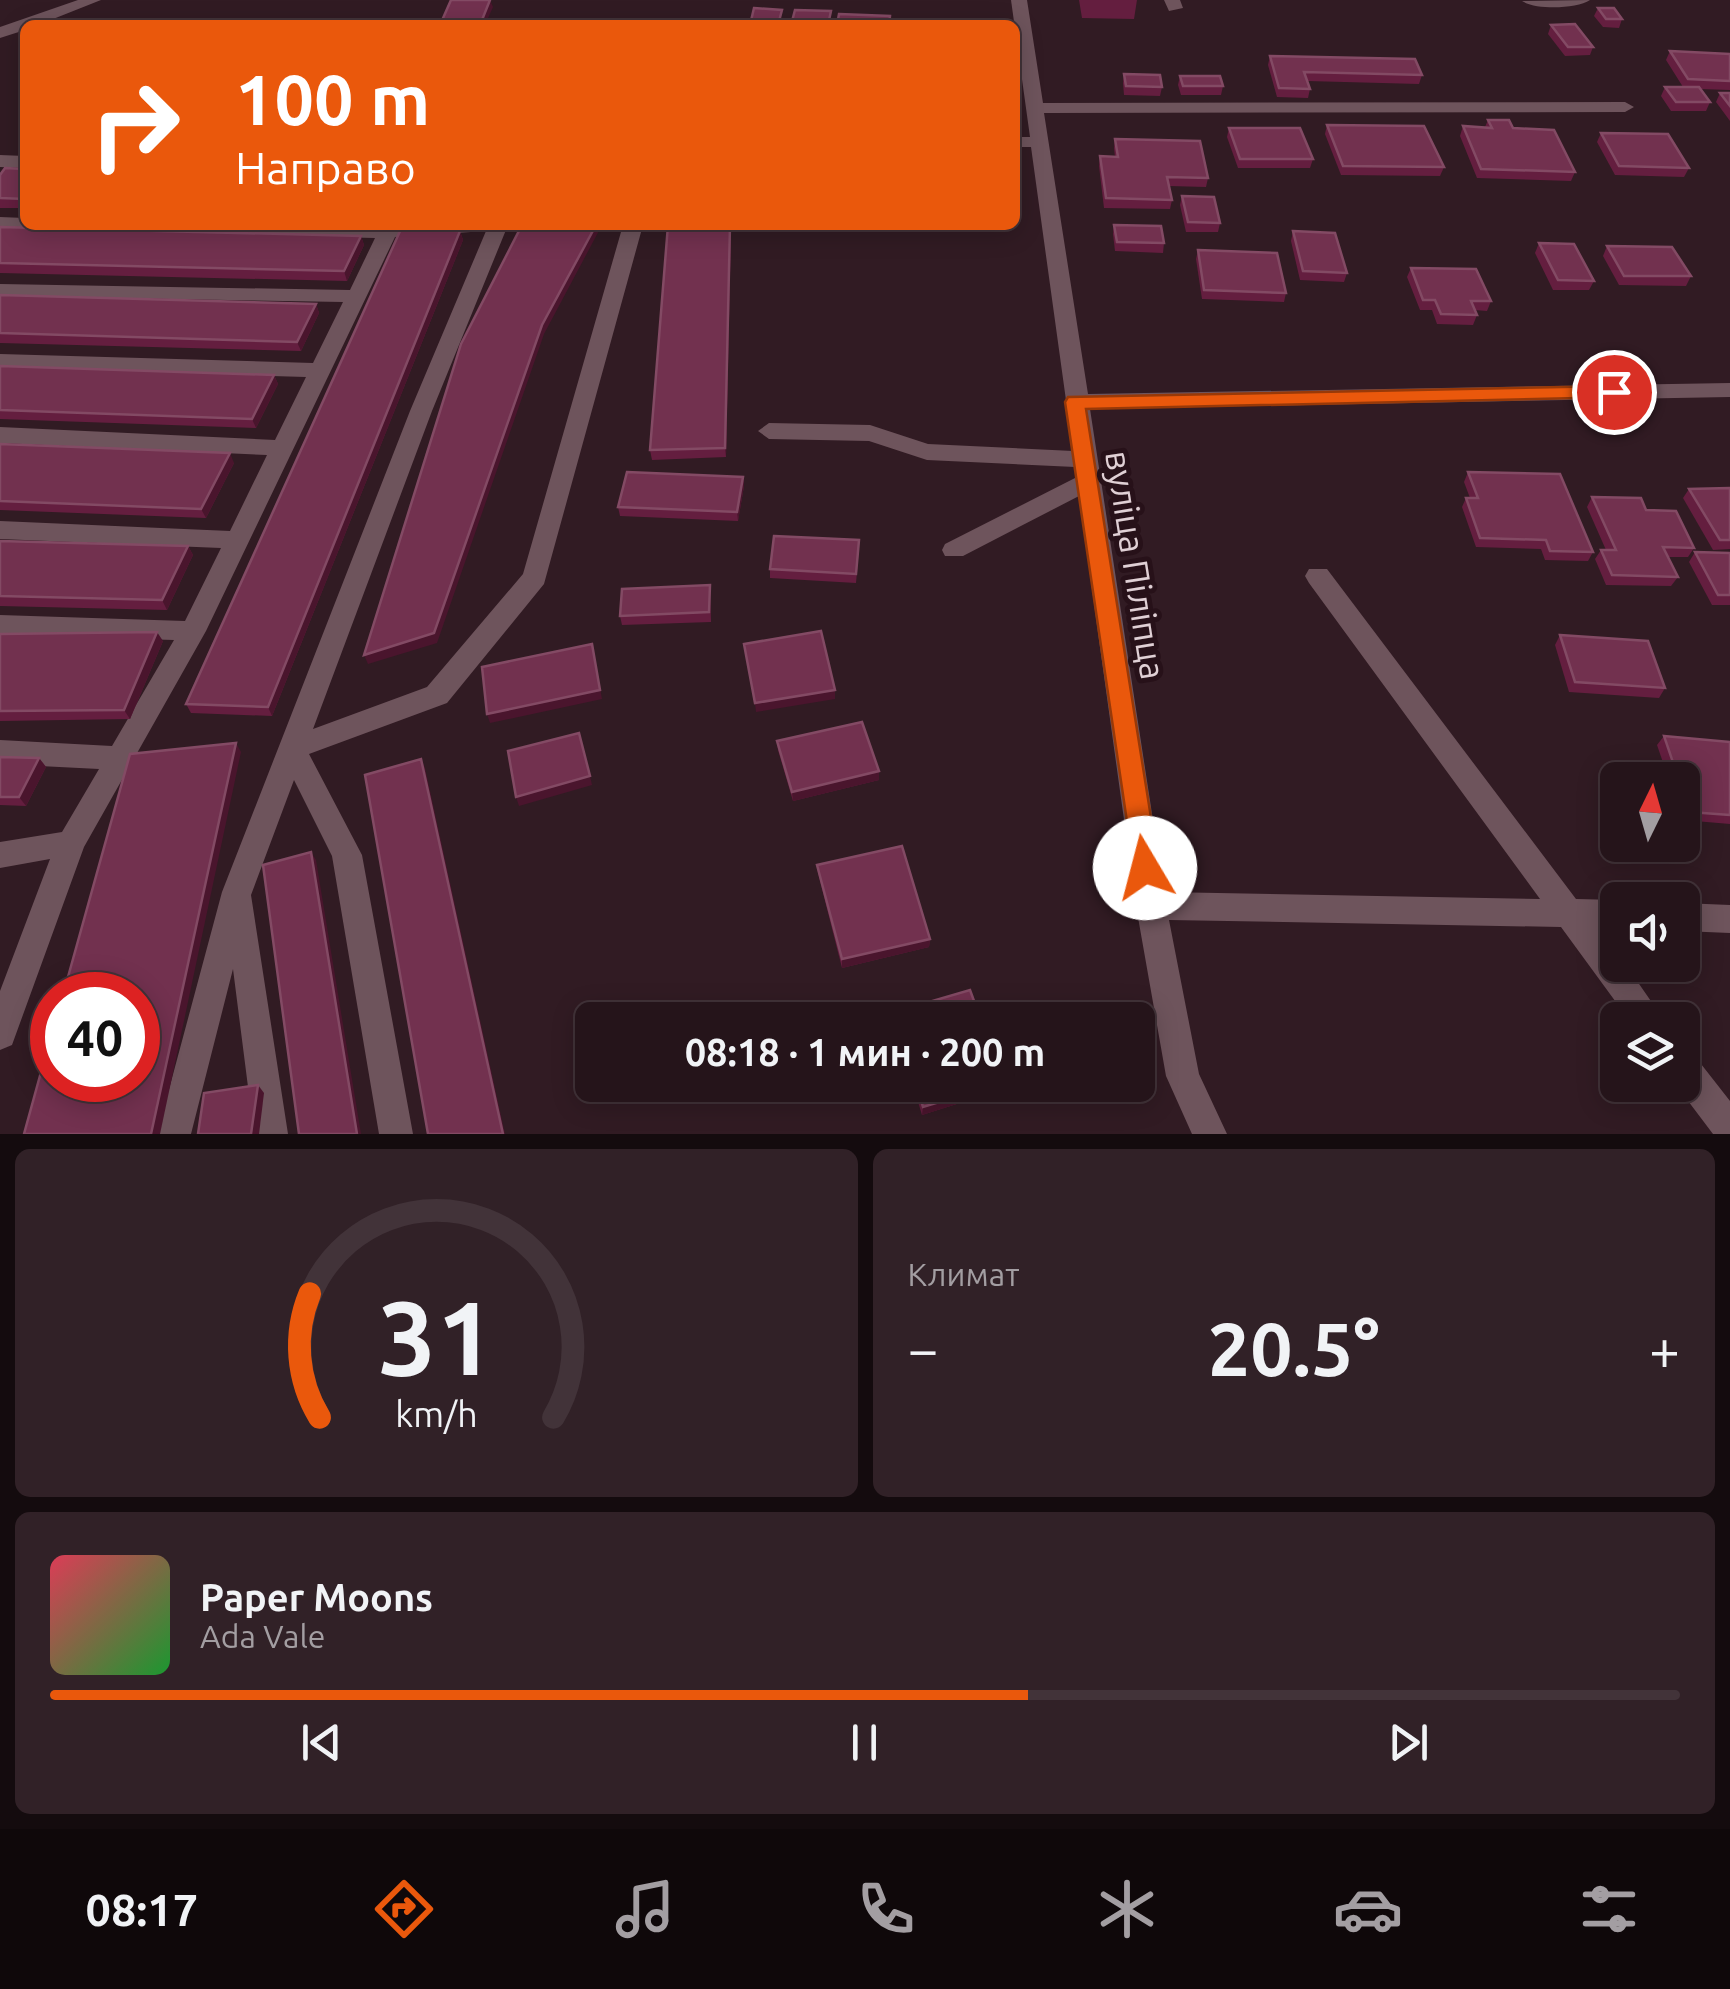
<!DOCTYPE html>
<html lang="ru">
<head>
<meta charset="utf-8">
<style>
	:root { --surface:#25141a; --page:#312127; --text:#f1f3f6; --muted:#a39ea2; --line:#423339; --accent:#ea580c }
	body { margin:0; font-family:Ubuntu,sans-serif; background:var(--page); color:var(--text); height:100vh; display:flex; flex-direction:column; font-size:38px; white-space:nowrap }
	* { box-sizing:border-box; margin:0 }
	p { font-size:32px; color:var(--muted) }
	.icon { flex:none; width:55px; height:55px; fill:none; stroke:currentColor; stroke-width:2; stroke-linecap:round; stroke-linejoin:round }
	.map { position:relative; height:1134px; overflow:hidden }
	.sheet { display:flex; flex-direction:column; gap:15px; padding:15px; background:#140b0e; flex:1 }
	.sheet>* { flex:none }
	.banner { position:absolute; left:20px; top:20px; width:1000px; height:210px; border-radius:15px; box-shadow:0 5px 25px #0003,0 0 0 2px var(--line); background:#ea580c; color:#fff; overflow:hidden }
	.needle { width:65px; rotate:5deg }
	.fabs { position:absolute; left:1600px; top:762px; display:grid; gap:20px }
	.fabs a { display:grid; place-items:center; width:100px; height:100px; border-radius:15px; background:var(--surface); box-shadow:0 5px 25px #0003,0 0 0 2px var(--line); font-size:50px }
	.speed { position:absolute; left:30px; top:972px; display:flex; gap:20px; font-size:50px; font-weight:700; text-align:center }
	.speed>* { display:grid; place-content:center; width:130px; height:130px; border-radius:50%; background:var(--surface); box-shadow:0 5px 25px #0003,0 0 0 2px var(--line); line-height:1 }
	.speed .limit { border:15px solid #d22; background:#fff; color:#111 }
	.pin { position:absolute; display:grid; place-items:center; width:85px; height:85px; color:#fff; margin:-42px; border:5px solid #fff; border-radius:50%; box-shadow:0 2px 10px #0007 }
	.me { position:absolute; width:110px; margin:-55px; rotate:352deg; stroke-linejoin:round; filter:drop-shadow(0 0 8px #0008) }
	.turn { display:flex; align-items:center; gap:35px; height:210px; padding:0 50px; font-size:45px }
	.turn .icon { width:130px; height:130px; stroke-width:2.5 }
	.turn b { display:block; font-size:70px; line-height:85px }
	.big { font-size:75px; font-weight:600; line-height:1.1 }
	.sheet .tile { flex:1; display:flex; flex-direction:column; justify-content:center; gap:15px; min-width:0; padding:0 35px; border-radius:15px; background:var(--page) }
	.sheet .dial { align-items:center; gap:0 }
	.dial svg { height:260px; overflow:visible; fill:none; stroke:var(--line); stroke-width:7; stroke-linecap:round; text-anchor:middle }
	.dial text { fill:var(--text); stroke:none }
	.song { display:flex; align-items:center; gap:30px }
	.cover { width:120px; height:120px; border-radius:15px; background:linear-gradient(135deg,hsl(350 70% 55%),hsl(130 70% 35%)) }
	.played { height:10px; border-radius:5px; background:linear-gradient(90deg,var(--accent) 60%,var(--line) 60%) }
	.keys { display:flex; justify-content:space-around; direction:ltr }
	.heat { display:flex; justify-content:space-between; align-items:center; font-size:55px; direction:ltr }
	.sheet .tiles { flex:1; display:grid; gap:15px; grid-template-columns:1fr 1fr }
	.tile:last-child { grid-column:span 2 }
	.trip { position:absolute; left:575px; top:1002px; width:580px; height:100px; border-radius:15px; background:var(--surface); box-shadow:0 5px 25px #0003,0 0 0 2px var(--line); font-weight:600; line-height:100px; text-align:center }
	.menu { display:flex; height:160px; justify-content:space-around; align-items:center; background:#0f080a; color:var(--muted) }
	.menu .icon { width:70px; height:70px }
	.menu .active { color:var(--accent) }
	.menu b { font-size:45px; color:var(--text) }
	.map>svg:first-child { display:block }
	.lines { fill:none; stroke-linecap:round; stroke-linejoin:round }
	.minor { fill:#6e545c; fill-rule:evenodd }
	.wall { fill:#641e3f }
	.shaded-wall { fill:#4a152d }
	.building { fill:#72314f; stroke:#834a64; stroke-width:2.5 }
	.route { fill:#ea580c; stroke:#983908; stroke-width:2.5 }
	.labels { text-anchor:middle; stroke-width:10; stroke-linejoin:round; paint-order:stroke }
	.street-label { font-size:35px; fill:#e0d0d5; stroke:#271119 }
</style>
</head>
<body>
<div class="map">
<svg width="1730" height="1134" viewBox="0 0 1730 1134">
	<rect width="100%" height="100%" fill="#311b23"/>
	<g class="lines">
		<g class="minor">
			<polygon points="78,0 101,0 38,25 25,25 25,30 0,38 0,27"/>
			<polygon points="1011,0 1027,0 1043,103 1625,102 1634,107 1625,112 1044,113 1088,394 1730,383 1730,397 1090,409 1164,892 1540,899 1309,583 1305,576 1309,569 1327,569 1576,899 1618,900 1618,928 1598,928 1618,954 1618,965 1626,965 1664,1020 1629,1020 1561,927 1169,920 1199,1074 1227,1134 1192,1134 1166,1076 1136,906 1079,496 963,556 945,556 942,550 945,544 1077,477 1075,467 927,460 869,441 769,439 758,431 769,423 870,425 928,444 1073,451 1031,147 1015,147 1015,137 1030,137"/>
			<polygon points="1164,0 1180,0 1183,8 1169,11"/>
			<path d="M 1590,0 C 1576,9 1536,10 1522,1 Z"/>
			<polygon points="0,155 25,156 25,168 0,167"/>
			<polygon points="0,217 25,218 25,225 34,225 25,230 0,229"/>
			<polygon points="62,225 508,225 432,411 313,729 427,687 523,574 623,225 643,225 544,584 447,703 309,754 362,855 413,1134 379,1134 332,856 294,780 251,895 288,1134 254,1134 233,969 191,1134 157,1134 222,892 410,411 486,231 395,237 206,631 84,847 12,1045 0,1050 0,991 50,859 0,868 0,842 62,832 99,769 0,764 0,740 112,746 174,640 0,635 0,615 185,621 221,548 0,539 0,521 230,531 267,455 0,443 0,427 275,440 306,377 0,368 0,354 313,363 343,302 0,296 0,284 350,290 375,238 72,231"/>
			<polygon points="1682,903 1730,905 1730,933 1682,931"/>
			<polygon points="1682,1050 1694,1055 1730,1101 1730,1134 1713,1134 1676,1085 1682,1085"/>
		</g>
	</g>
	<g class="wall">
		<polygon points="1079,0 1137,0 1134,19 1082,18"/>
		<polygon points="1598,8 1622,19 1619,28 1603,27 1594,16"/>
		<polygon points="1551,25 1593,47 1590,55 1565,56 1548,34"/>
		<polygon points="1670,51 1730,54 1730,90 1700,89 1710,102 1706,111 1671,111 1661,96 1665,87 1683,87 1666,60"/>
		<polygon points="1270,56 1422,75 1419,84 1307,81 1310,89 1308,98 1277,97 1268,65"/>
		<polygon points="1124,74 1162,87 1160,96 1124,95 1123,83"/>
		<polygon points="1180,76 1223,86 1221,95 1181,95 1178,85"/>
		<polygon points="1720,93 1730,93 1730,121 1716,102"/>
		<polygon points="1488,120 1513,128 1575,172 1571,181 1477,178 1460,136 1463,126 1485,127"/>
		<polygon points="1327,125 1444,167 1440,176 1341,175 1325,134"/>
		<polygon points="1229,128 1313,159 1310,168 1238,168 1227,137"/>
		<polygon points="1601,133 1689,168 1684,177 1615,175 1597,142"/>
		<polygon points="1115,139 1208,178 1206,187 1169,186 1172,200 1170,209 1104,208 1099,166 1100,156 1115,157 1114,148"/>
		<polygon points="25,169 25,208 0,208 0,175"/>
		<polygon points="1182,196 1220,223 1218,232 1186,232 1180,205"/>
		<polygon points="1114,225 1164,243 1163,253 1115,251 1113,234"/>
		<polygon points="0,227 361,236 364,245 347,281 0,273"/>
		<polygon points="460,231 463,240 272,716 191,713 186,704"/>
		<polygon points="731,231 726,457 652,460 650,450"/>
		<polygon points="1293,231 1347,273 1344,282 1300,280 1291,241"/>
		<polygon points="1539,243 1594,281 1589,290 1553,290 1535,253"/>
		<polygon points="1607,246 1691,276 1686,286 1619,285 1603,256"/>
		<polygon points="1198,250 1286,293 1284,302 1202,299 1196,259"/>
		<polygon points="1411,268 1491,301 1487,311 1475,310 1477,315 1473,325 1437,324 1432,310 1420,310 1407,277"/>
		<polygon points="0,295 316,304 319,313 301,351 0,343"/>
		<polygon points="0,366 274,375 278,384 256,428 0,419"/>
		<polygon points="0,444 234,463 206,518 0,510"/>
		<polygon points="1468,472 1593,552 1588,561 1545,560 1541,549 1476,547 1462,507 1466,498 1470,498 1464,482"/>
		<polygon points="743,477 744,486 738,521 620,516 618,507"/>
		<polygon points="1730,488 1730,549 1713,550 1683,498 1689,489"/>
		<polygon points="1592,497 1646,510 1694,548 1688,557 1668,557 1678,577 1671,586 1606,585 1595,559 1601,550 1606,550 1587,507"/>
		<polygon points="0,541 188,546 193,555 167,610 0,606"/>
		<polygon points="859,549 856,583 770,578 770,569"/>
		<polygon points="1695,552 1730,553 1730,605 1712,605 1689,562"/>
		<polygon points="710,585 711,622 622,625 620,616"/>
		<polygon points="0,634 163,641 130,719 0,721"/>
		<polygon points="1560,635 1665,688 1659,698 1569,692 1555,645"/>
		<polygon points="1664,736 1730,742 1730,824 1683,820 1682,780 1669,780 1657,745"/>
		<polygon points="777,741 879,780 793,801 778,750"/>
		<polygon points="0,757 39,758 46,767 26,806 0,805"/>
		<polygon points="817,865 930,939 929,947 842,968 818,873"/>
		<polygon points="913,1085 1005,1085 1004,1089 922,1115"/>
	</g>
	<g class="shaded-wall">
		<polygon points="490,0 493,7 485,25 480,25"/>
		<polygon points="596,225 602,225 544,334 437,643 368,664 364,655"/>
		<polygon points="730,225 731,231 726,457 725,448"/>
		<polygon points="460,231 463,240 272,716 268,707"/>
		<polygon points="361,236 364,245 347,281 344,271"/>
		<polygon points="316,304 319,313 301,351 297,342"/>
		<polygon points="274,375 278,384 256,428 252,419"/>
		<polygon points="230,453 234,463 206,518 201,509"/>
		<polygon points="743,477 744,486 738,521 737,512"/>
		<polygon points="188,546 193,555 167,610 162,600"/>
		<polygon points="157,632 163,641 130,719 124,710"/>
		<polygon points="592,644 602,699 490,723 487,714"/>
		<polygon points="835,690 835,699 756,712 755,703"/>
		<polygon points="236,743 241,752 160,1134 151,1134"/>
		<polygon points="39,758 46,767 26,806 19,797"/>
		<polygon points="421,759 425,768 505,1134 503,1134"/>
		<polygon points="879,771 879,780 793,801 792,792"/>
		<polygon points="590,776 592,785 519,806 516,797"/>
		<polygon points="311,852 316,860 361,1134 357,1134"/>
		<polygon points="930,939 929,947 842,968 842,959"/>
		<polygon points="258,1085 264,1093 259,1134 251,1134"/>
		<polygon points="996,1085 1005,1085 1004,1089 922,1115 923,1107"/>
	</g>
	<g class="building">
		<polygon points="451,0 490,0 480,25 440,25"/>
		<polygon points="754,8 782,10 778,25 750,25"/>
		<polygon points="1598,8 1614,8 1622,19 1606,19"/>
		<polygon points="795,10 831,11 828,25 791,25"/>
		<polygon points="839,14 890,16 889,25 837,25"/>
		<polygon points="1575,24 1593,47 1568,47 1551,25"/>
		<polygon points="1670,51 1730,54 1730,81 1688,79"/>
		<polygon points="1270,56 1415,59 1422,75 1304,72 1310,89 1279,88"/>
		<polygon points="1124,74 1160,75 1162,87 1126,86"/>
		<polygon points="1180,76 1220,76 1223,86 1183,86"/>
		<polygon points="1665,87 1699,87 1710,102 1676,102"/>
		<polygon points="1720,93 1730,93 1730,106"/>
		<polygon points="1488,120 1509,120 1513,128 1554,130 1575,172 1481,169 1463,126 1492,128"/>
		<polygon points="1327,125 1424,126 1444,167 1343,166"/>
		<polygon points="1229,128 1300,128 1313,159 1240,159"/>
		<polygon points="1601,133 1668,134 1689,168 1619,166"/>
		<polygon points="1115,139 1200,141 1208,178 1167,177 1172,200 1106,198 1100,156 1118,157"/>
		<polygon points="5,168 25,169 25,199 0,198 0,175"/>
		<polygon points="1182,196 1214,197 1220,223 1188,222"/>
		<polygon points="522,225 596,225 542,325 434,633 364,655 461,344"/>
		<polygon points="668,225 730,225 725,448 650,450"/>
		<polygon points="1114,225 1161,226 1164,243 1117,242"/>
		<polygon points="0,227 361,236 344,271 0,263"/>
		<polygon points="401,229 460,231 268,707 186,704"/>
		<polygon points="1293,231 1335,233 1347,273 1303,271"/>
		<polygon points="1539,243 1574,244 1594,281 1558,280"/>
		<polygon points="1607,246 1672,247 1691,276 1624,276"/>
		<polygon points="1198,250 1277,253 1286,293 1204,290"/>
		<polygon points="1411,268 1476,269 1491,301 1471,301 1477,315 1441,314 1435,300 1423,300"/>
		<polygon points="0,295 316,304 297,342 0,333"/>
		<polygon points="0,366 274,375 252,419 0,410"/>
		<polygon points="0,444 230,453 201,509 0,501"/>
		<polygon points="627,472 743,477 737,512 618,507"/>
		<polygon points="1468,472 1560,474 1593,552 1550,551 1546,540 1480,538 1466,498 1478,498"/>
		<polygon points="1730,488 1730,540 1720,540 1689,489"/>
		<polygon points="1592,497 1641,498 1646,510 1676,511 1694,548 1663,547 1678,577 1612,575 1601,550 1616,550"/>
		<polygon points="774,536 859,540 856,574 770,569"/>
		<polygon points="0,541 188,546 162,600 0,596"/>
		<polygon points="1695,552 1730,553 1730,595 1718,595"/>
		<polygon points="710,585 709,612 620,616 622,589"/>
		<polygon points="821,631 835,690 755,703 744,644"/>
		<polygon points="157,632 124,710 0,711 0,634"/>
		<polygon points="1560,635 1648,641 1665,688 1575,682"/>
		<polygon points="592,644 600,690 487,714 482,667"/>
		<polygon points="862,722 879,771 792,792 777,741"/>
		<polygon points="579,733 590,776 516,797 508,751"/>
		<polygon points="1664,736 1730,742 1730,815 1690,812 1682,791 1682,780 1679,780"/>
		<polygon points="236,743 151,1134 24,1134 52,1032 52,1080 138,1080 138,995 63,995 130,754"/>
		<polygon points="0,757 39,758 19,797 0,797"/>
		<polygon points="421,759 503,1134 428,1134 365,775"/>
		<polygon points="902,846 930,939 842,959 817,865"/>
		<polygon points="311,852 357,1134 299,1134 263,865"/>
		<polygon points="970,990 981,1020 894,1020 891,1013"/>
		<polygon points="258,1085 251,1134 198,1134 204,1093"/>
		<polygon points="916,1085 996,1085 923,1107"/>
	</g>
	<polygon class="route" points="1614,386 1625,392 1622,397 1086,409 1159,868 1155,876 1145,880 1135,876 1065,402 1068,397"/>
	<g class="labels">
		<g class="street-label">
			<text transform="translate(1135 565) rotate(81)" y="12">вуліца Піліпца</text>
		</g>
	</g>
</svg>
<div class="fabs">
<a><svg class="needle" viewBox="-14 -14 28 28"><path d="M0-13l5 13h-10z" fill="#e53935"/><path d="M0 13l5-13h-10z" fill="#a39ea2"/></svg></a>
<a><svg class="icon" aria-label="sound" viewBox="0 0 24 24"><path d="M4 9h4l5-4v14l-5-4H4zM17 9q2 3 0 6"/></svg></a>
<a><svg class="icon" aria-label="layers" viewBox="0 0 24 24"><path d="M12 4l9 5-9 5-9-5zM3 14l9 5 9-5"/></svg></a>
</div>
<div class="speed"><div class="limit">40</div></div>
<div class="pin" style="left:1614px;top:392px;background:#d93025"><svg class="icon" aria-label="arrive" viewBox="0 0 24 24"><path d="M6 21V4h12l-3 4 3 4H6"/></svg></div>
<svg class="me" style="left:1145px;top:868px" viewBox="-20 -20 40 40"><circle r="19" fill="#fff"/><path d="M0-13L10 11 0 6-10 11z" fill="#ea580c"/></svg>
<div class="trip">08:18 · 1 мин · 200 m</div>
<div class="banner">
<div class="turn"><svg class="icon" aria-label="right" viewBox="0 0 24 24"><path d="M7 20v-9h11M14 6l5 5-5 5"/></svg><div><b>100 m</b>Направо</div></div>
</div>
</div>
<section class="sheet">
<div class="tiles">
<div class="tile dial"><svg viewBox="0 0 100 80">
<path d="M14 69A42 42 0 1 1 86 69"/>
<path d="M14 69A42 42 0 0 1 11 31" stroke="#ea580c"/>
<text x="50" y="56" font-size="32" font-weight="700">31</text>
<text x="50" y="72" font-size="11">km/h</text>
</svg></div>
<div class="tile"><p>Климат</p>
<div class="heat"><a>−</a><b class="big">20.5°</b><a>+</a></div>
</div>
<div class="tile">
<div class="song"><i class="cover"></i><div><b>Paper Moons</b><p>Ada Vale</p></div></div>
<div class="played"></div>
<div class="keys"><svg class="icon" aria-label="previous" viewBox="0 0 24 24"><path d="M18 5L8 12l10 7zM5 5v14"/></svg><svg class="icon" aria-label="pause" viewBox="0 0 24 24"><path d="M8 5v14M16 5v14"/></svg><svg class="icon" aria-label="next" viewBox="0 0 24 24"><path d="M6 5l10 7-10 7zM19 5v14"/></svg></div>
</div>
</div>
</section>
<nav class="menu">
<b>08:17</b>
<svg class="icon active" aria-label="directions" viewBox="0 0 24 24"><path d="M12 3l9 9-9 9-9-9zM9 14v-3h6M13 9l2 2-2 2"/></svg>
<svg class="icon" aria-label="music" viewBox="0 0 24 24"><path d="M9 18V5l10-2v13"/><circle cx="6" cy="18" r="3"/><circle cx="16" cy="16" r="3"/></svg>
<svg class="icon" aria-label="phone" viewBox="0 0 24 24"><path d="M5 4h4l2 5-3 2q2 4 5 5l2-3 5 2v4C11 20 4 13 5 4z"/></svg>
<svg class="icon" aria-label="climate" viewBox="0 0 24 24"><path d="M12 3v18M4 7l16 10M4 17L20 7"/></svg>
<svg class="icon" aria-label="car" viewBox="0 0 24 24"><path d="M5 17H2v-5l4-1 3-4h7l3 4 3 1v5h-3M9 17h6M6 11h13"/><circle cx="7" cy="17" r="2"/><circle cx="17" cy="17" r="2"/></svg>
<svg class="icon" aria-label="filters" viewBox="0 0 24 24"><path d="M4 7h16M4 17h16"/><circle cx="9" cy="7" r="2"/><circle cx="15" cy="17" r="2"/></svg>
</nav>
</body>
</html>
